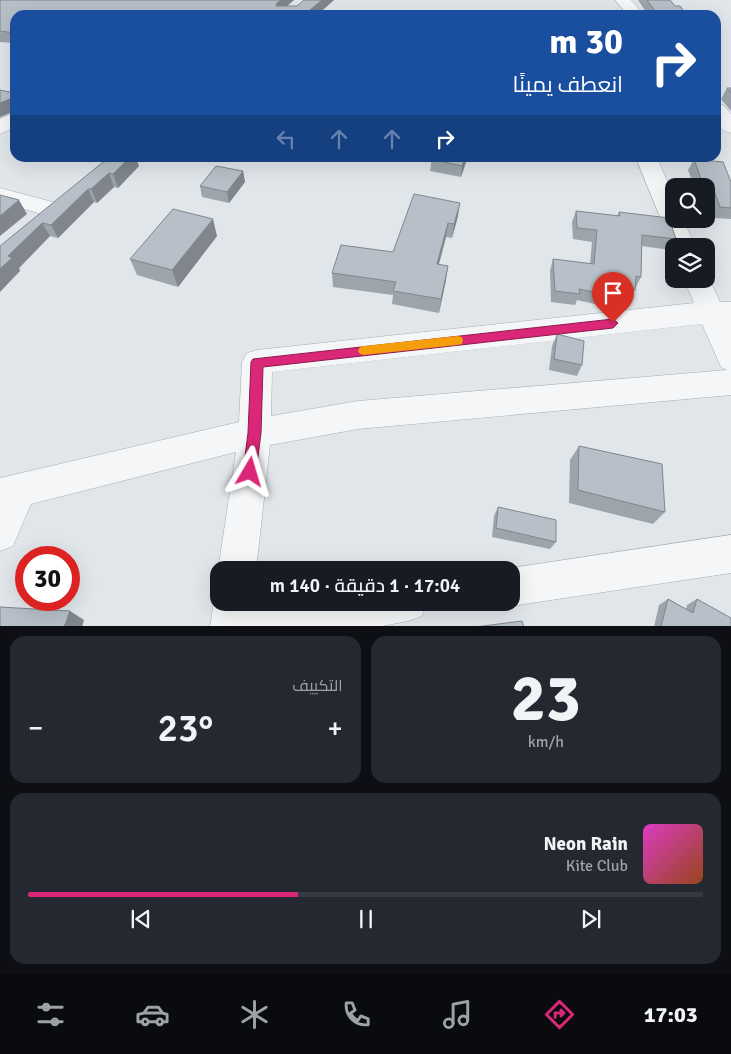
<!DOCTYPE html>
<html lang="ar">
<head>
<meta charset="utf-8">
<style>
	:root { --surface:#171b24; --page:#242831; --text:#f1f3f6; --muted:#9ea1a6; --line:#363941; --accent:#db2777 }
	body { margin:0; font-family:Signika,Cairo,sans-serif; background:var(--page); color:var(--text); direction:rtl; height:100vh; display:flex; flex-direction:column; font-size:19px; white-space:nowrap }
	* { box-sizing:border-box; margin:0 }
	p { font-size:16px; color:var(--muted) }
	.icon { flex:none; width:28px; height:28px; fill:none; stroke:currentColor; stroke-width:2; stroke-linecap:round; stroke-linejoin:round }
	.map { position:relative; height:626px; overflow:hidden; direction:ltr }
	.panel { display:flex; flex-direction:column; gap:10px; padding:10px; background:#0d0f14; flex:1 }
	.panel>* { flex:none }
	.banner { position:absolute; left:10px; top:10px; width:711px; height:152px; border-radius:15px; box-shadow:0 5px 20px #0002; direction:rtl; background:#1a4fa0; color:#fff; overflow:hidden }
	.controls { position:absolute; left:665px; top:178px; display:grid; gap:10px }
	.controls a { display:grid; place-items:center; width:50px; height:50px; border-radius:10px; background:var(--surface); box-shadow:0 5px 20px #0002; font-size:25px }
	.speed { position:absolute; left:15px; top:546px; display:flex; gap:10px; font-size:25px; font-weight:700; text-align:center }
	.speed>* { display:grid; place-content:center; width:65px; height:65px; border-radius:50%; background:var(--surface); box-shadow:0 5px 20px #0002; line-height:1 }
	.speed .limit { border:8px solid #d22; background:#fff; color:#111 }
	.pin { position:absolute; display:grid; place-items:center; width:42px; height:42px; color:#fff; margin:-51px -21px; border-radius:50% 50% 50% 0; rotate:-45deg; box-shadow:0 0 5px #0007 }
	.pin .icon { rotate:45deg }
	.me { position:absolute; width:55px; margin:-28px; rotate:7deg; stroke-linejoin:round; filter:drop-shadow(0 0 4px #0008) }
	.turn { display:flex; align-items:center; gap:18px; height:105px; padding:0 15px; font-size:22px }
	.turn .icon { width:65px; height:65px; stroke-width:2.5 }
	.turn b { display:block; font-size:35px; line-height:42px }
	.lanes { display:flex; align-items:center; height:48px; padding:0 15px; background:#0003; justify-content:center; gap:25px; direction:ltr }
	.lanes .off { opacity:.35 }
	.big { font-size:38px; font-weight:600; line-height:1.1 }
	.panel .card { flex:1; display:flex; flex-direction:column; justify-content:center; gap:8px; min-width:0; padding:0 18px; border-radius:15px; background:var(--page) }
	.panel .dial { align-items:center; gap:0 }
	.dial b { font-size:65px; line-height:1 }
	.song { display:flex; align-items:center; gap:15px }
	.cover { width:60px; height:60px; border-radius:8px; background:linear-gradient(135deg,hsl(310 70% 55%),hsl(20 70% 35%)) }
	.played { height:5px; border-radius:2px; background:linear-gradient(90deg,var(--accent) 40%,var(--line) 40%) }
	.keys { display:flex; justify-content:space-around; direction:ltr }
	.heat { display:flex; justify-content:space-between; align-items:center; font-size:28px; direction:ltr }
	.panel .tiles { flex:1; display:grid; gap:10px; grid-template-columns:1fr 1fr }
	.card:last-child { grid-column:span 2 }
	.trip { position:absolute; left:210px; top:561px; width:310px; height:50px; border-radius:15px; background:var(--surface); box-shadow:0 5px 20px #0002; font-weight:600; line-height:50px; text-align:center; direction:rtl }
	.tab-bar { display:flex; height:80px; justify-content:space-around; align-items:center; background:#090b0e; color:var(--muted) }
	.tab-bar .icon { width:35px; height:35px }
	.tab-bar .selected { color:var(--accent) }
	.tab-bar b { font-size:22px; color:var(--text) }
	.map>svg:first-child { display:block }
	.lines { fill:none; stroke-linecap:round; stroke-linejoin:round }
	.minor-casing { stroke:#a5aeb5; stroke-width:1 }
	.minor { fill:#f4f6f8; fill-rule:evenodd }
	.wall { fill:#9da5ac }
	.shaded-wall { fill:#80868c }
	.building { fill:#b7c0c8; stroke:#80868c }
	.route { fill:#db2777; stroke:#8e194d }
	.slow { fill:#f59e0b }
</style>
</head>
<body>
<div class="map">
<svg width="731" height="627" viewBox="0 0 731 627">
	<rect width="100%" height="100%" fill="#e0e6ea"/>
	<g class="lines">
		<defs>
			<g id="minor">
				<polygon points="615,0 631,0 644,15 628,15"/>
				<path d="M 716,103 L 723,105 L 731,114 L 731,133 C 715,129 716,117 716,103 Z"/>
				<polygon points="15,112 15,127 0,134 0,119"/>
				<polygon points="636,158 657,158 674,197 674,219 683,219 695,246 674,246 674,251"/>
				<polygon points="0,188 60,204 64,209 60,214 52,217 0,202"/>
				<path d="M 706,272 L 720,302 L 731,302 L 731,395 L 358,429 L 270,445 L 256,570 L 218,570 L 236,452 L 31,504 L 13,546 L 0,551 L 0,478 L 239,422 L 242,362 L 247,353 L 257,350 L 694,303 L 684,279 L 706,279 ZM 702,324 L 721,367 L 727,370 L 358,401 L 271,416 L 272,372 Z"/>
				<polygon points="731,535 731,573 511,606 502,602 511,602 511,570 506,570 511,568"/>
				<polygon points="219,589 219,602 252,602 252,607 279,602 427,602 422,616 408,621 377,627 210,627 214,602"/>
			</g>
		</defs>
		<use href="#minor" class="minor-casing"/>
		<use href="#minor" class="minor"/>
	</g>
	<g class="wall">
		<polygon points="0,0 294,0 287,6 297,6 334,0 317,15 15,15 15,43 0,42"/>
		<polygon points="638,0 670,0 675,6 687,15 648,15"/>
		<polygon points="727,88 731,88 731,111 721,99"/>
		<polygon points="0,90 15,93 15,117 12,112 0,117"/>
		<polygon points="15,129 15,139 11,132"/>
		<polygon points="108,158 139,166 118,188 114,187 97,203 94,202 58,238 50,236 19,268 20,271 1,246"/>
		<polygon points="432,158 467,158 466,162 461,177 430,171"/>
		<polygon points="694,159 731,182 731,219 714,218 706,197 706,186 694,186 688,170"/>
		<polygon points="243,171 245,182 229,203 202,197 200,186"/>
		<polygon points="576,211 617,216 619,212 676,239 670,250 642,246 641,277 629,301 613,297 608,307 577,300 575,305 551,302 550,271 553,259 590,264 592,242 573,239 572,222"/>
		<polygon points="458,216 452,238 446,237 439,264 446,280 439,313 392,304 393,295 333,287 332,273 393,252"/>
		<polygon points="217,236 178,287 137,275 130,259"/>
		<polygon points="557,334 582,365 577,376 549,370 552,346"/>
		<polygon points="579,446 665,512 653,524 569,503 570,460"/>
		<polygon points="498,507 556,542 550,549 492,537 494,516"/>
		<polygon points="668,599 686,609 687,605 697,599 731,627 654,627 659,605"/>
	</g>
	<g class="shaded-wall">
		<polygon points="281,0 294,0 278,14 278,15 277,3"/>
		<polygon points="322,0 334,0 317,15 304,15"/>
		<polygon points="10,99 11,109 12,112 0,117 0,103"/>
		<polygon points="129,158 136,158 139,166 118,188 113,174"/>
		<polygon points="465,158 467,158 466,162 461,177 462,166"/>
		<polygon points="243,171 245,182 229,203 227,192"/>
		<polygon points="109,173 114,187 97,203 91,189"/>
		<polygon points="88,189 94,202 58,238 51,225"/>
		<polygon points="19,200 27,214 0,236 0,216"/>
		<polygon points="460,203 458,216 452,238 454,224"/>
		<polygon points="213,219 217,236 178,287 172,270"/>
		<polygon points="42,223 50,236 19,268 20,271 0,292 0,269 8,256"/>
		<polygon points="448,223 446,237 435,278 437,264"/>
		<polygon points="448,266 446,280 439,313 441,299"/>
		<polygon points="70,611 84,620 82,627 64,627"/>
	</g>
	<g class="building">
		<polygon points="0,0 281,0 277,3 276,6 297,6 304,0 322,0 304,15 15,15 15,33 0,31"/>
		<polygon points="647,0 670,0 675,6 680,6 687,15 658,15"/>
		<polygon points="727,88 731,88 731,93"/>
		<polygon points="0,90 15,93 15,110 11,109 10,99 0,103"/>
		<polygon points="108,158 129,158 113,174 109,173 91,189 88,189 51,225 42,223 8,256 12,258 0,269 0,246"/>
		<polygon points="432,158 465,158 462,166 431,159"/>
		<polygon points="694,159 723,162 731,182 731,208 720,207 712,185 703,185"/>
		<polygon points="216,166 243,171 227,192 200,186"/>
		<polygon points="414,194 460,203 454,224 448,223 437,264 448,266 441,299 393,291 396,282 332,273 341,245 393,252"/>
		<polygon points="0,195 19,200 0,216"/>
		<polygon points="173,209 213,219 172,270 130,259"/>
		<polygon points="576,211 620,216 619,212 669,218 676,239 642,235 641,277 636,276 635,290 614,285 613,296 579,289 580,294 555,291 553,259 594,264 597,230 577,228"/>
		<polygon points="557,334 584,341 582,365 554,359"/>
		<polygon points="579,446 662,464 665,512 578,490"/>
		<polygon points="498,507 556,520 556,542 496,528"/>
		<polygon points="668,599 693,613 697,599 731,618 731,627 661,627"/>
		<polygon points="0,607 70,611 64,627 0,627"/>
		<polygon points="522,621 524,627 475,627"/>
	</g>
	<polygon class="route" points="613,319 618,323 613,328 263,367 261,433 256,472 254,477 250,479 245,477 243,472 248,433 251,362 253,359"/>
	<polygon class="slow" points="457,336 462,337 463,340 462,344 457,345 364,355 360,354 358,351 360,347 364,346"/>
</svg>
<div class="controls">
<a><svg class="icon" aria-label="search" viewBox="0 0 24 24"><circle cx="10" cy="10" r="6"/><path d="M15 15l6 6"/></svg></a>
<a><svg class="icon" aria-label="layers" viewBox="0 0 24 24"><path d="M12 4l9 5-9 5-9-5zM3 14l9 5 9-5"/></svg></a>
</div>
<div class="speed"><div class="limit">30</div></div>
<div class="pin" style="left:613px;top:323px;background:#d93025"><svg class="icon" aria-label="arrive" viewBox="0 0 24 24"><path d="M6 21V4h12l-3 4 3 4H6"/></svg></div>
<svg class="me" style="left:250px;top:472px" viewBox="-20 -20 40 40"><path d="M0-17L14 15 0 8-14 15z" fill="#db2777" stroke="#fff" stroke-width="4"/></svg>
<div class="trip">17:04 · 1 دقيقة · 140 m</div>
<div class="banner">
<div class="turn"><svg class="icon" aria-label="right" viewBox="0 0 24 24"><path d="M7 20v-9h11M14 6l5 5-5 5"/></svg><div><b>30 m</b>انعطف يمينًا</div></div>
<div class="lanes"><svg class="icon off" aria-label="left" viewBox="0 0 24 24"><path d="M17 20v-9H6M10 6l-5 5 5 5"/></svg><svg class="icon off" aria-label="ahead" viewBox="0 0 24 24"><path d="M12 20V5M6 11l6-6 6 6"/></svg><svg class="icon off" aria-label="ahead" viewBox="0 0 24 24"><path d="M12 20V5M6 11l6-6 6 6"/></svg><svg class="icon" aria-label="right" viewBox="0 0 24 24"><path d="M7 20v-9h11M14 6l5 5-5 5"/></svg></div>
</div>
</div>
<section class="panel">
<div class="tiles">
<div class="card dial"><b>23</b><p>km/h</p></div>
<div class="card"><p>التكييف</p>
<div class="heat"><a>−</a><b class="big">23°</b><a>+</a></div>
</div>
<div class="card">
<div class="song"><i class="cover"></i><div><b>Neon Rain</b><p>Kite Club</p></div></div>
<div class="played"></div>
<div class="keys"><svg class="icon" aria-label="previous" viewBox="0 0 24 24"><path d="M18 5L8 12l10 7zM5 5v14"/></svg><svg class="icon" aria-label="pause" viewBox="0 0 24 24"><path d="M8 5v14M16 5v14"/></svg><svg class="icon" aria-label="next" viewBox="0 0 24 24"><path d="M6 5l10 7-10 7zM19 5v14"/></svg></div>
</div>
</div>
</section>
<nav class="tab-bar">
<b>17:03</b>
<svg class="icon selected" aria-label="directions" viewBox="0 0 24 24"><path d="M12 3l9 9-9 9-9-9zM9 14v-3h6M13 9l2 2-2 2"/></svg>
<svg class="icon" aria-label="music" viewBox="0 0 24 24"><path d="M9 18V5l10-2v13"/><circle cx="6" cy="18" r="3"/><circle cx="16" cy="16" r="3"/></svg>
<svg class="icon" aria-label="phone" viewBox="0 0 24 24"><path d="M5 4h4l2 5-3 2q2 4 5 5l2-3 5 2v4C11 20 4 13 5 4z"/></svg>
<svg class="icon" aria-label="climate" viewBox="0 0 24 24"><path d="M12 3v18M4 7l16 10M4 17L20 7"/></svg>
<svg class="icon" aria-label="car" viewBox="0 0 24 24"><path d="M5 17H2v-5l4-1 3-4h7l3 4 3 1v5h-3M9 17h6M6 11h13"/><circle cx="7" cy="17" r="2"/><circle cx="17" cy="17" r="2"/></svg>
<svg class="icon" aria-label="filters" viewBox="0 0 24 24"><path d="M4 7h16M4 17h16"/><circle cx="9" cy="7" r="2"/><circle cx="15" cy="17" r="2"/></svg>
</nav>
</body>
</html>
